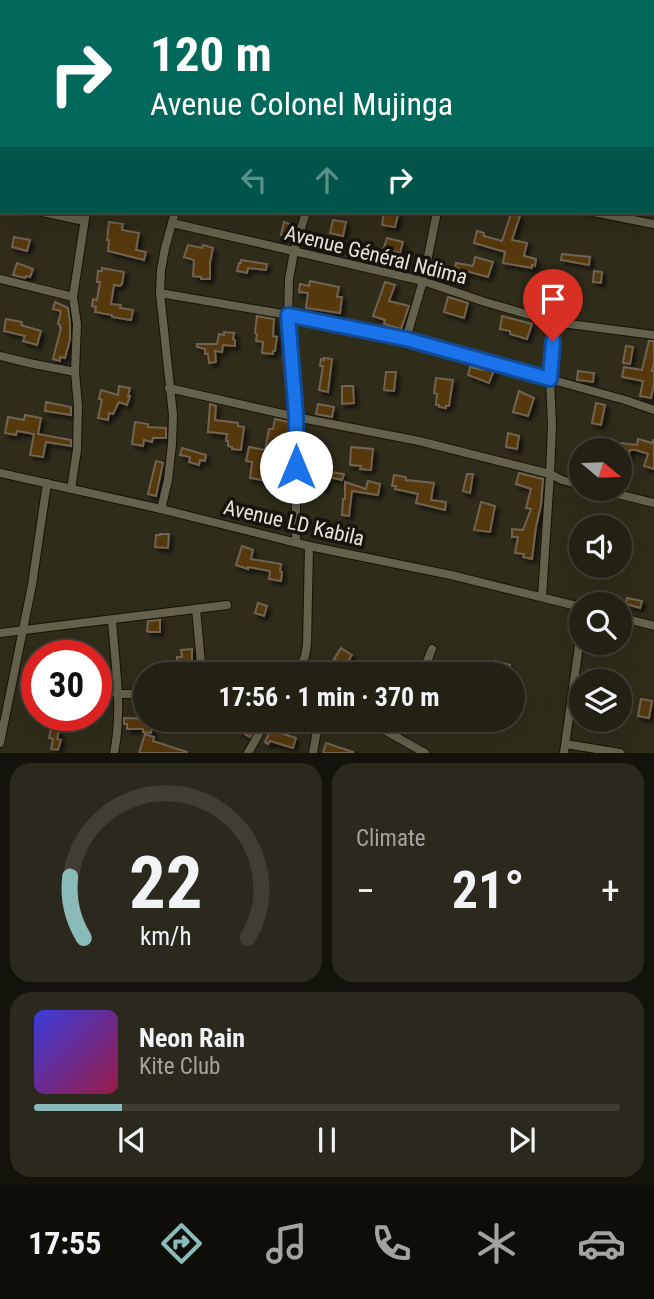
<!DOCTYPE html>
<html lang="en">
<head>
<meta charset="utf-8">
<style>
	:root { --surface:#232114; --page:#2b291d; --text:#f1f3f6; --muted:#a3a3a0; --line:#403e34; --accent:#8bbbb9 }
	body { margin:0; font-family:"Roboto Condensed",sans-serif; background:var(--page); color:var(--text); height:100vh; display:flex; flex-direction:column; font-size:26px; white-space:nowrap }
	* { box-sizing:border-box; margin:0 }
	p { font-size:23px; color:var(--muted) }
	.icon { flex:none; width:38px; height:38px; fill:none; stroke:currentColor; stroke-width:2; stroke-linecap:round; stroke-linejoin:round }
	.map { position:relative; height:753px; overflow:hidden }
	.sheet { display:flex; flex-direction:column; gap:10px; padding:10px; background:#13120b; flex:1 }
	.sheet>* { flex:none }
	.banner { position:absolute; left:0px; top:0px; width:654px; height:214px; box-shadow:0 7px 28px #0002,0 0 0 2px var(--line); background:#00695c; color:#fff; overflow:hidden }
	.needle { width:46px; rotate:109deg }
	.tools { position:absolute; left:569px; top:438px; display:grid; gap:14px }
	.tools a { display:grid; place-items:center; width:63px; height:63px; border-radius:50%; background:var(--surface); box-shadow:0 7px 28px #0002,0 0 0 2px var(--line); font-size:35px }
	.speed { position:absolute; left:21px; top:640px; display:flex; gap:14px; font-size:35px; font-weight:700; text-align:center }
	.speed>* { display:grid; place-content:center; width:91px; height:91px; border-radius:50%; background:var(--surface); box-shadow:0 7px 28px #0002,0 0 0 2px var(--line); line-height:1 }
	.speed .limit { border:10px solid #d22; background:#fff; color:#111 }
	.pin { position:absolute; display:grid; place-items:center; width:60px; height:60px; color:#fff; margin:-72px -30px; border-radius:50% 50% 50% 0; rotate:-45deg; box-shadow:0 0 7px #0007 }
	.pin .icon { rotate:45deg }
	.me { position:absolute; width:77px; margin:-38px; rotate:0deg; stroke-linejoin:round; filter:drop-shadow(0 0 5px #0008) }
	.turn { display:flex; align-items:center; gap:24px; height:147px; padding:0 35px; font-size:32px }
	.turn .icon { width:91px; height:91px; stroke-width:2.5 }
	.turn b { display:block; font-size:49px; line-height:60px }
	.lanes { display:flex; align-items:center; height:66px; padding:0 35px; background:#0003; justify-content:center; gap:35px; direction:ltr }
	.lanes .off { opacity:.35 }
	.big { font-size:52px; font-weight:700; line-height:1.1 }
	.sheet .card { flex:1; display:flex; flex-direction:column; justify-content:center; gap:10px; min-width:0; padding:0 24px; border-radius:21px; background:var(--page) }
	.sheet .dial { align-items:center; gap:0 }
	.dial svg { height:182px; overflow:visible; fill:none; stroke:var(--line); stroke-width:7; stroke-linecap:round; text-anchor:middle }
	.dial text { fill:var(--text); stroke:none }
	.song { display:flex; align-items:center; gap:21px }
	.cover { width:84px; height:84px; border-radius:10px; background:linear-gradient(135deg,hsl(240 70% 55%),hsl(340 70% 35%)) }
	.played { height:7px; border-radius:4px; background:linear-gradient(90deg,var(--accent) 15%,var(--line) 15%) }
	.keys { display:flex; justify-content:space-around; direction:ltr }
	.heat { display:flex; justify-content:space-between; align-items:center; font-size:38px; direction:ltr }
	.sheet .tiles { flex:1; display:grid; gap:10px; grid-template-columns:1fr 1fr }
	.card:last-child { grid-column:span 2 }
	.trip { position:absolute; left:133px; top:662px; width:392px; height:70px; border-radius:35px; background:var(--surface); box-shadow:0 7px 28px #0002,0 0 0 2px var(--line); font-weight:700; line-height:70px; text-align:center }
	.tabs { display:flex; height:112px; justify-content:space-around; align-items:center; background:#0e0d08; color:var(--muted) }
	.tabs .icon { width:49px; height:49px }
	.tabs .current { color:var(--accent) }
	.tabs b { font-size:32px; color:var(--text) }
	.map>svg:first-child { display:block }
	.building { fill:#57380b; stroke:#716352; stroke-width:2; filter:url(#shadow) }
	.lines { fill:none; stroke-linecap:round; stroke-linejoin:round }
	.street-casing { stroke:#171404; stroke-width:10 }
	.street { stroke:#64614c; stroke-width:8 }
	.route-casing { stroke:#114b97; stroke-width:18 }
	.route { stroke:#1a73e8; stroke-width:12 }
	.labels { text-anchor:middle; stroke-width:7; stroke-linejoin:round; paint-order:stroke }
	.street-label { font-size:21px; fill:#e6e4d8; stroke:#16140c }
</style>
</head>
<body>
<div class="map">
<svg width="654" height="753" viewBox="0 0 654 753">
	<defs>
		<filter id="shadow"><feDropShadow dx="3.5" dy="3.5" stdDeviation="2" flood-color="#0009"/></filter>
	</defs>
	<rect width="100%" height="100%" fill="#2f2c1a"/>
	<g class="building">
		<polygon points="384,212 398,215 395,227 382,225"/>
		<polygon points="511,214 520,216 512,240 527,243 524,256 536,259 535,266 532,265 532,268 503,263 505,252 474,243 477,231 484,233 484,236 502,241"/>
		<polygon points="333,220 346,222 343,236 330,233"/>
		<polygon points="109,222 123,224 122,230 139,233 136,250 146,252 144,260 108,251 109,240 107,240"/>
		<polygon points="284,222 292,225 288,237 281,235"/>
		<polygon points="14,237 30,240 27,251 12,247"/>
		<polygon points="387,238 403,242 400,253 393,251 383,251"/>
		<polygon points="188,245 202,248 203,245 213,248 210,263 210,279 201,279 201,277 193,276 194,260 184,257"/>
		<polygon points="562,254 590,257 589,265 561,260"/>
		<polygon points="475,257 493,262 488,277 466,271 464,284 456,282 458,268 455,267 456,263 473,266"/>
		<polygon points="241,260 267,264 266,270 248,268 247,273 237,271 239,263 241,263"/>
		<polygon points="17,263 33,269 30,277 26,276 25,278 13,275"/>
		<polygon points="102,268 124,272 122,284 120,286 114,285 111,304 121,305 120,308 133,310 131,320 112,317 112,315 95,312 96,307 92,306 93,299 97,300 100,282 97,282 98,271 102,271"/>
		<polygon points="594,271 602,272 601,283 593,282"/>
		<polygon points="310,281 339,287 337,297 342,297 340,313 306,308 308,293 299,292 300,284 309,286"/>
		<polygon points="385,282 395,285 389,301 409,306 401,329 384,324 385,320 373,316"/>
		<polygon points="448,297 468,303 464,318 444,312"/>
		<polygon points="55,302 68,308 70,324 70,339 65,358 60,357 60,361 53,359 61,328 60,328 60,325 58,324 61,311 53,309"/>
		<polygon points="257,316 274,319 273,336 277,337 275,351 273,351 273,354 262,353 263,342 256,341 257,334 255,333"/>
		<polygon points="502,316 532,324 527,339 510,334 510,331 500,329"/>
		<polygon points="6,319 22,322 21,325 41,331 37,345 23,341 25,336 4,331"/>
		<polygon points="224,332 234,333 233,339 235,340 235,346 223,345 222,352 215,351 216,362 209,363 208,354 205,354 205,349 197,347 197,344 217,344 219,334 224,335"/>
		<polygon points="649,341 654,341 654,362 652,371 654,371 654,383 651,398 640,396 643,381 622,377 624,367 642,370"/>
		<polygon points="626,346 633,347 630,364 623,363"/>
		<polygon points="324,358 332,359 328,392 319,390 323,366 320,366 321,359 324,360"/>
		<polygon points="470,367 483,370 484,368 494,370 489,383 468,375"/>
		<polygon points="578,371 594,373 593,382 577,380"/>
		<polygon points="386,372 396,372 394,391 384,390"/>
		<polygon points="436,378 453,380 449,406 446,406 446,408 439,407 439,405 436,405 437,394 434,393"/>
		<polygon points="119,386 130,388 128,396 130,396 127,405 119,402 113,414 109,413 108,420 98,418 102,400 99,399 101,390 118,395"/>
		<polygon points="342,386 353,386 354,403 342,404"/>
		<polygon points="519,391 534,398 528,416 513,412"/>
		<polygon points="46,402 71,407 71,415 45,411"/>
		<polygon points="596,403 605,405 601,425 592,423"/>
		<polygon points="210,404 216,406 215,420 238,423 238,426 244,427 241,450 232,449 232,447 228,446 228,441 226,441 227,434 208,432"/>
		<polygon points="318,404 334,407 332,417 316,414"/>
		<polygon points="25,415 41,418 38,434 71,440 71,446 46,442 43,457 30,455 34,434 17,431 16,435 5,433 8,417 24,420"/>
		<polygon points="275,419 289,422 289,444 280,444 280,465 270,465 268,481 250,478 252,462 246,461 249,447 265,450 269,429 273,429"/>
		<polygon points="135,422 148,424 148,427 166,428 166,438 153,438 152,442 144,440 143,446 132,444"/>
		<polygon points="508,433 519,436 517,449 506,447"/>
		<polygon points="638,439 652,443 654,439 654,469 644,466 648,454 636,450 630,450 626,464 620,462 620,450 612,450 613,442 637,445"/>
		<polygon points="351,447 373,449 371,470 360,469 361,466 350,465"/>
		<polygon points="182,448 206,455 205,461 200,460 199,465 189,462 190,457 180,455"/>
		<polygon points="156,461 163,463 156,496 148,494"/>
		<polygon points="325,471 344,474 342,480 324,476"/>
		<polygon points="519,473 543,479 541,505 536,527 532,559 523,557 524,554 515,553 518,537 512,537 512,529 523,530 531,509 526,508 531,489 516,484"/>
		<polygon points="467,474 473,474 470,493 463,491"/>
		<polygon points="309,475 327,478 325,488 307,485"/>
		<polygon points="394,475 406,477 406,480 434,483 431,500 446,502 445,510 416,503 418,494 395,489 396,486 392,486"/>
		<polygon points="368,481 380,484 378,495 352,491 349,516 342,515 343,499 345,499 345,482 366,489"/>
		<polygon points="481,502 495,506 490,532 474,530"/>
		<polygon points="268,511 282,515 279,524 266,520"/>
		<polygon points="160,534 169,534 168,548 155,547 156,535 160,535"/>
		<polygon points="579,538 581,538 581,561 573,559"/>
		<polygon points="242,546 253,550 251,559 281,564 280,571 282,572 281,581 269,579 270,571 248,567 248,569 236,565"/>
		<polygon points="627,598 642,601 640,608 626,604"/>
		<polygon points="258,603 267,606 264,616 255,613"/>
		<polygon points="160,620 160,632 149,632 147,631 148,621"/>
		<polygon points="341,648 352,655 345,666 334,659"/>
		<polygon points="192,649 192,666 177,666 177,657 182,657 181,650"/>
		<polygon points="495,661 510,665 508,674 492,674"/>
		<polygon points="641,699 652,701 649,718 638,716"/>
		<polygon points="124,718 153,719 151,733 143,732 143,729 127,729 127,724 124,724"/>
		<polygon points="276,719 285,719 279,729 282,730 280,733 296,738 293,748 270,741 268,744 265,742"/>
		<polygon points="240,720 254,729 250,737 235,728"/>
		<polygon points="51,728 59,731 57,739 61,740 58,750 51,749 53,739 49,738"/>
		<polygon points="145,734 154,737 153,741 187,752 187,753 139,753"/>
		<polygon points="326,743 353,752 353,753 323,753"/>
	</g>
	<g class="lines">
		<defs>
			<g id="street">
				<polyline points="563,0 568,2"/>
				<polyline points="69,2 70,0"/>
				<polyline points="118,2 118,0"/>
				<polyline points="235,2 236,0"/>
				<polyline points="347,2 348,0"/>
				<polyline points="467,2 467,0"/>
				<polyline points="653,30 654,30"/>
				<polyline points="0,62 2,62"/>
				<polyline points="0,89 2,87"/>
				<polyline points="653,111 654,111"/>
				<polyline points="0,203 2,203"/>
				<polyline points="42,212 84,221"/>
				<polyline points="593,212 654,224"/>
				<polyline points="172,223 423,281 485,302 554,322 654,335"/>
				<polyline points="0,279 73,297"/>
				<polyline points="160,293 288,315 406,339 625,400 654,410"/>
				<polyline points="406,339 423,281 437,212"/>
				<polyline points="0,356 29,363 75,372"/>
				<polyline points="169,388 296,417 419,441 550,474 562,480 581,485"/>
				<polyline points="0,473 161,509 309,546 451,575 581,607"/>
				<polyline points="594,488 654,503"/>
				<polyline points="71,489 77,450 78,406 75,372 77,324 73,297 86,212"/>
				<polyline points="161,509 168,480 172,444 173,415 160,293 161,270 165,248 175,212"/>
				<polyline points="296,542 296,417 288,315 289,279 294,252 306,212"/>
				<polyline points="542,597 550,474 552,425 550,379 554,322"/>
				<polyline points="196,609 202,674"/>
				<polyline points="620,617 654,626"/>
				<path d="M 112,620 C 115,664 123,710 114,753"/>
				<polyline points="0,633 227,605"/>
				<polyline points="297,674 305,656 307,645 309,546"/>
				<polyline points="422,674 432,649"/>
				<polyline points="117,694 145,694"/>
				<polyline points="362,719 384,730 425,753"/>
				<polyline points="384,730 391,719"/>
				<polyline points="0,743 32,585 47,483"/>
				<polyline points="566,744 620,753"/>
				<polyline points="248,753 267,719"/>
				<polyline points="313,753 319,719"/>
				<polyline points="564,753 581,631"/>
			</g>
		</defs>
		<use href="#street" class="street-casing"/>
		<use href="#street" class="street"/>
	</g>
	<g class="lines">
		<defs>
			<polyline id="route" points="296,467 296,416 288,315 406,339 550,379 553,341"/>
		</defs>
		<use href="#route" class="route-casing"/>
		<use href="#route" class="route"/>
	</g>
	<g class="labels">
		<g class="street-label">
			<text transform="translate(376 255) rotate(14)" y="7">Avenue Général Ndima</text>
			<text transform="translate(294 523) rotate(13)" y="7">Avenue LD Kabila</text>
		</g>
	</g>
</svg>
<div class="tools">
<a><svg class="needle" viewBox="-14 -14 28 28"><path d="M0-13l5 13h-10z" fill="#e53935"/><path d="M0 13l5-13h-10z" fill="#a3a3a0"/></svg></a>
<a><svg class="icon" aria-label="sound" viewBox="0 0 24 24"><path d="M4 9h4l5-4v14l-5-4H4zM17 9q2 3 0 6"/></svg></a>
<a><svg class="icon" aria-label="search" viewBox="0 0 24 24"><circle cx="10" cy="10" r="6"/><path d="M15 15l6 6"/></svg></a>
<a><svg class="icon" aria-label="layers" viewBox="0 0 24 24"><path d="M12 4l9 5-9 5-9-5zM3 14l9 5 9-5"/></svg></a>
</div>
<div class="speed"><div class="limit">30</div></div>
<div class="pin" style="left:553px;top:341px;background:#d93025"><svg class="icon" aria-label="arrive" viewBox="0 0 24 24"><path d="M6 21V4h12l-3 4 3 4H6"/></svg></div>
<svg class="me" style="left:296px;top:467px" viewBox="-20 -20 40 40"><circle r="19" fill="#fff"/><path d="M0-13L10 11 0 6-10 11z" fill="#1a73e8"/></svg>
<div class="trip">17:56 · 1 min · 370 m</div>
<div class="banner">
<div class="turn"><svg class="icon" aria-label="right" viewBox="0 0 24 24"><path d="M7 20v-9h11M14 6l5 5-5 5"/></svg><div><b>120 m</b>Avenue Colonel Mujinga</div></div>
<div class="lanes"><svg class="icon off" aria-label="left" viewBox="0 0 24 24"><path d="M17 20v-9H6M10 6l-5 5 5 5"/></svg><svg class="icon off" aria-label="ahead" viewBox="0 0 24 24"><path d="M12 20V5M6 11l6-6 6 6"/></svg><svg class="icon" aria-label="right" viewBox="0 0 24 24"><path d="M7 20v-9h11M14 6l5 5-5 5"/></svg></div>
</div>
</div>
<section class="sheet">
<div class="tiles">
<div class="card dial"><svg viewBox="0 0 100 80">
<path d="M14 69A42 42 0 1 1 86 69"/>
<path d="M14 69A42 42 0 0 1 8 42" stroke="#8bbbb9"/>
<text x="50" y="56" font-size="32" font-weight="700">22</text>
<text x="50" y="72" font-size="11">km/h</text>
</svg></div>
<div class="card"><p>Climate</p>
<div class="heat"><a>−</a><b class="big">21°</b><a>+</a></div>
</div>
<div class="card">
<div class="song"><i class="cover"></i><div><b>Neon Rain</b><p>Kite Club</p></div></div>
<div class="played"></div>
<div class="keys"><svg class="icon" aria-label="previous" viewBox="0 0 24 24"><path d="M18 5L8 12l10 7zM5 5v14"/></svg><svg class="icon" aria-label="pause" viewBox="0 0 24 24"><path d="M8 5v14M16 5v14"/></svg><svg class="icon" aria-label="next" viewBox="0 0 24 24"><path d="M6 5l10 7-10 7zM19 5v14"/></svg></div>
</div>
</div>
</section>
<nav class="tabs">
<b>17:55</b>
<svg class="icon current" aria-label="directions" viewBox="0 0 24 24"><path d="M12 3l9 9-9 9-9-9zM9 14v-3h6M13 9l2 2-2 2"/></svg>
<svg class="icon" aria-label="music" viewBox="0 0 24 24"><path d="M9 18V5l10-2v13"/><circle cx="6" cy="18" r="3"/><circle cx="16" cy="16" r="3"/></svg>
<svg class="icon" aria-label="phone" viewBox="0 0 24 24"><path d="M5 4h4l2 5-3 2q2 4 5 5l2-3 5 2v4C11 20 4 13 5 4z"/></svg>
<svg class="icon" aria-label="climate" viewBox="0 0 24 24"><path d="M12 3v18M4 7l16 10M4 17L20 7"/></svg>
<svg class="icon" aria-label="car" viewBox="0 0 24 24"><path d="M5 17H2v-5l4-1 3-4h7l3 4 3 1v5h-3M9 17h6M6 11h13"/><circle cx="7" cy="17" r="2"/><circle cx="17" cy="17" r="2"/></svg>
</nav>
</body>
</html>
